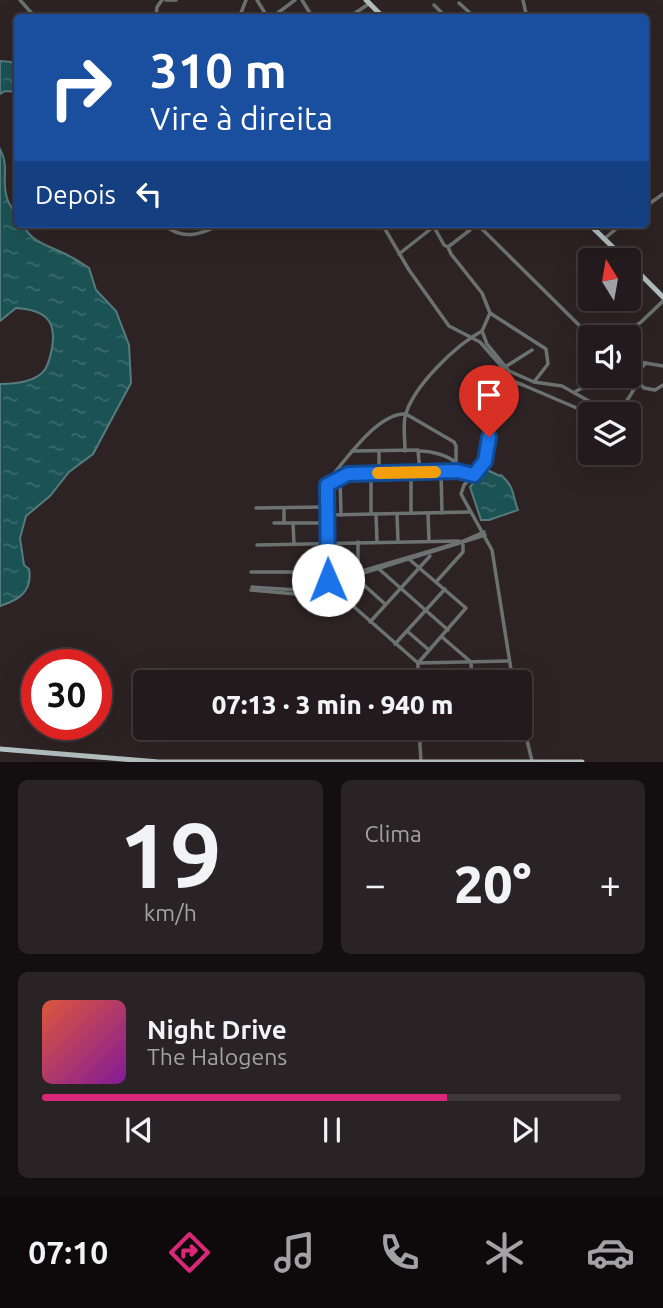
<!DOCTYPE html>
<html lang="pt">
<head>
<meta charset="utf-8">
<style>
	:root { --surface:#221a1c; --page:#2a2325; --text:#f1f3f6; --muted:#a2a1a3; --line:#3f383b; --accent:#db2777 }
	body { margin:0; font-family:Ubuntu,sans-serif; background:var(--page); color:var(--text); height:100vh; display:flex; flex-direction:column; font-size:26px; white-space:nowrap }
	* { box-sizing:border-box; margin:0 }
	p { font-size:23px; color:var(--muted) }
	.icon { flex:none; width:38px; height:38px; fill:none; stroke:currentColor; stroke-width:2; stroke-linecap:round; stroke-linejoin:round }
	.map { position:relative; height:762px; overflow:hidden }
	.panel { display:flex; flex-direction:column; gap:18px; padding:18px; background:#130e0f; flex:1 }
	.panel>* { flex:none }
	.top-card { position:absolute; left:14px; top:14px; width:635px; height:214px; border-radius:7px; box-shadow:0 7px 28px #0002,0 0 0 2px var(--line); background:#1a4fa0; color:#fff; overflow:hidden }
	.needle { width:46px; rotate:349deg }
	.tools { position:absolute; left:578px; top:248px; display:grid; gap:14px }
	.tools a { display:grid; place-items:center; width:63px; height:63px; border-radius:7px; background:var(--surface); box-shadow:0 7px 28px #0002,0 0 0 2px var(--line); font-size:35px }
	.speed { position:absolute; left:21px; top:649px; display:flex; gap:14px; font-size:35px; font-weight:700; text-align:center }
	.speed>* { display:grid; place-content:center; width:91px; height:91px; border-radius:50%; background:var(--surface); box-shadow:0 7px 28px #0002,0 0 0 2px var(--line); line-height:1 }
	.speed .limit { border:10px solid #d22; background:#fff; color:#111 }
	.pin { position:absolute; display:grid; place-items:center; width:60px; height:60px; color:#fff; margin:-72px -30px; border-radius:50% 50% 50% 0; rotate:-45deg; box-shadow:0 0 7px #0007 }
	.pin .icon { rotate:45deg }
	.me { position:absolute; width:77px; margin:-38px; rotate:359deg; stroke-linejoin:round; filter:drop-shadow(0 0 5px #0008) }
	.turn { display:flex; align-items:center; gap:24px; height:147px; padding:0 21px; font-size:32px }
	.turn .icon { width:91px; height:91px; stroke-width:2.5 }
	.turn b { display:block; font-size:49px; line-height:60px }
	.then { display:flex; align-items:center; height:66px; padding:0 21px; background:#0003; gap:14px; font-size:26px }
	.big { font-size:52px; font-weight:800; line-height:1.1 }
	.panel .card { flex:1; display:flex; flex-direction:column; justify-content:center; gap:10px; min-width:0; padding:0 24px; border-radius:10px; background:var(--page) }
	.panel .dial { align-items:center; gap:0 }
	.dial b { font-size:91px; line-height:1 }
	.song { display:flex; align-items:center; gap:21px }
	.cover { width:84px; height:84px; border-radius:10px; background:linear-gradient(135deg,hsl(10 70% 55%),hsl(290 70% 35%)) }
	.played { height:7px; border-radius:4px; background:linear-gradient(90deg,var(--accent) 70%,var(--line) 70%) }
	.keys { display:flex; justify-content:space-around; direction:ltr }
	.heat { display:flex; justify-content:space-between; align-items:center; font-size:38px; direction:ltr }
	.panel .tiles { flex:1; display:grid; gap:18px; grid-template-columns:1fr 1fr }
	.card:last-child { grid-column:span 2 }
	.trip { position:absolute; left:133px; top:670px; width:399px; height:70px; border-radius:7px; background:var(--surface); box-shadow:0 7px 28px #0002,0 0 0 2px var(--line); font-weight:800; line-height:70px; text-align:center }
	.tab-bar { display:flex; height:112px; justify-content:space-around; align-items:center; background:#0e0a0b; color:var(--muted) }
	.tab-bar .icon { width:49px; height:49px }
	.tab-bar .active { color:var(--accent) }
	.tab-bar b { font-size:32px; color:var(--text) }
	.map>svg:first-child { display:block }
	.water { fill:url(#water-ripples); stroke:#567b7c; stroke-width:2 }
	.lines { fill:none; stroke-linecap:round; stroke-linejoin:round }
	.minor { stroke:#6c7272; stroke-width:3.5 }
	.major { stroke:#b3bebf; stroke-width:5 }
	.route-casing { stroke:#114b97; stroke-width:18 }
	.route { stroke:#1a73e8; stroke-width:12 }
	.slow { stroke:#f59e0b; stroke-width:12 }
</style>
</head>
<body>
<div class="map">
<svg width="663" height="762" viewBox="0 0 663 762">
	<defs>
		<pattern id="water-ripples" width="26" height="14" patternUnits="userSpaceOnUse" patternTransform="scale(1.75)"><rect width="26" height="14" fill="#1b5355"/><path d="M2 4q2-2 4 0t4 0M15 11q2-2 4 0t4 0" fill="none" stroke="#3c6b6d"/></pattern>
	</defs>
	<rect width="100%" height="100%" fill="#2d2325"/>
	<g class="water">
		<polygon points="0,61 11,62 17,67 17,92 5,91 0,94"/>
		<path d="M 0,149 C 10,167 1,180 7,198 C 10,208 18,213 18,224 L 22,224 C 34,245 49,245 69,256 C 76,259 82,264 89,268 L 96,290 L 116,311 L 129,345 L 131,383 L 93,454 L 69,472 L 50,496 L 26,516 L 20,538 L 24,565 L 29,569 C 33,591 19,600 0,606 L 0,384 C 13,384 32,382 42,373 C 49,367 50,356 52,348 C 57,319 44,310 16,308 L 0,321 Z"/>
		<path d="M 485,469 L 500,476 L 501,475 C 515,487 512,495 518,510 L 489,520 L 481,520 L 470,487 Z"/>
	</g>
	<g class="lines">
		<g class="minor">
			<polyline points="20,0 36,18"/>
			<polyline points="166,0 176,0"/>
			<polyline points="257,0 268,18"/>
			<polyline points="302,0 313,18"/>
			<polyline points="523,0 527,18"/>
			<polyline points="459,3 470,13 469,18"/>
			<polyline points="434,5 447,18"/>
			<polyline points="527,17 536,14 539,18"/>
			<polyline points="156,18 157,7 162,0"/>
			<polyline points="239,18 246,0"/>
			<polyline points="271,18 295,0"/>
			<polyline points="348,18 370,3"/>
			<polyline points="646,206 663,194"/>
			<path d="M 163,224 C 182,241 201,235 221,224"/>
			<polyline points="382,224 409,270 449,326 480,342 503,368 505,398 490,432 486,457 479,470 464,485 461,494 492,550 513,682"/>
			<polyline points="477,224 592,338"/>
			<polyline points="434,227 444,245 448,247 451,254 482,293 490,313 546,349 548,364 534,382"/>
			<polyline points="604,239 622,224"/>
			<polyline points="448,247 470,230 473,224"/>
			<polyline points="399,254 437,224"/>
			<polyline points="490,313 482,331 487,344 509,371 534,382 562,386 596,405 627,403"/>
			<polyline points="597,338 617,326 629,328 640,323 663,301"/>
			<polyline points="628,360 663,366"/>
			<polyline points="505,367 532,350"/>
			<polyline points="628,372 644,388 655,390 663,385"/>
			<polyline points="633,376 646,363"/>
			<polyline points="589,378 602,376"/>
			<polyline points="505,383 515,382 523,385 593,415"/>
			<polyline points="576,391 589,385 590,370"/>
			<polyline points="618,415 638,383"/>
			<polyline points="352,451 418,450 420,472"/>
			<polyline points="379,451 379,473"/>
			<path d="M 405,451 C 405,440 403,427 405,417 C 412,387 456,345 482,331"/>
			<path d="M 420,451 C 431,451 448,455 456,463"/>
			<polyline points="441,472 442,513"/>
			<polyline points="371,473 371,513"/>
			<polyline points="340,476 341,515"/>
			<polyline points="327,484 328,580"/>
			<polyline points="326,485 347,474 456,471 474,475"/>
			<polyline points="256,508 324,507"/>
			<polyline points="284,508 284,523"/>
			<polyline points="411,513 411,472"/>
			<polyline points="428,513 429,541"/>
			<polyline points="376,514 377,542"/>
			<polyline points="397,514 398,541"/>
			<polyline points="328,515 469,512"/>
			<polyline points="274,523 323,523"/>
			<polyline points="293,523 294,544"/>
			<polyline points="257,545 459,541"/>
			<polyline points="410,560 466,608 418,663 418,682"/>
			<polyline points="379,569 448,630"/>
			<polyline points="251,572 324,572"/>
			<polyline points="358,572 358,542"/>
			<polyline points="354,576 385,604"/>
			<path d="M 325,581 L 324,485 C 343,465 376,412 406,414 L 454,442 L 456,446 L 456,471"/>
			<polyline points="436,582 463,552 463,545"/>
			<polyline points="328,584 418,663 508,661"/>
			<polyline points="252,587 297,590 461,542 484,532"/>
			<polyline points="251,590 296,594 485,535"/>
			<polyline points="370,622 430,556"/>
			<polyline points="407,631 429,650"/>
			<polyline points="442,637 471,662 472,682"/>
			<polyline points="395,644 445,589"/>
			<polyline points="520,711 532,761"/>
			<polyline points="419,728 421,762"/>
		</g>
		<g class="major">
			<polyline points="366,0 384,18"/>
			<polyline points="589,224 627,261"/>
			<polyline points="628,262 663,297"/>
			<polyline points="0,749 159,762 582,762"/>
		</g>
	</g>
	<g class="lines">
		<defs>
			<polyline id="route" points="328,580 327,485 348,474 457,471 474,475 485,461 489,437"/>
		</defs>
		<use href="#route" class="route-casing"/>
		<use href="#route" class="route"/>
		<polyline class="slow" points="378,473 435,472"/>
	</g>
</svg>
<div class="tools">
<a><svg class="needle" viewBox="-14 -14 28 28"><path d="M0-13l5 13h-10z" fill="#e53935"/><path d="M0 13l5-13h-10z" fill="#a2a1a3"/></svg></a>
<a><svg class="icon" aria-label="sound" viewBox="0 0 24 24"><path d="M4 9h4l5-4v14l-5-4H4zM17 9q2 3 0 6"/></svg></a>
<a><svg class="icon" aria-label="layers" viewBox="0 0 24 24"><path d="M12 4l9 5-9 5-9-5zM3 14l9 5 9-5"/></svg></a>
</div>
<div class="speed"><div class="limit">30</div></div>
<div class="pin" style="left:489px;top:437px;background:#d93025"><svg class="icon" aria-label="arrive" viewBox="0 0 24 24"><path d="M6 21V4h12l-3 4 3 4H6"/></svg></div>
<svg class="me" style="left:328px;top:580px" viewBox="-20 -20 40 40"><circle r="19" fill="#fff"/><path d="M0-13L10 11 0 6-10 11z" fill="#1a73e8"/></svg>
<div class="trip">07:13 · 3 min · 940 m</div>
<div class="top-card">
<div class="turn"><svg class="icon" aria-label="right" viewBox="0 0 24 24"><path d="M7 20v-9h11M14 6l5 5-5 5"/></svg><div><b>310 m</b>Vire à direita</div></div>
<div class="then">Depois<svg class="icon" aria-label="left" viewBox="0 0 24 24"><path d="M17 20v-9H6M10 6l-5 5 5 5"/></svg></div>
</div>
</div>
<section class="panel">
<div class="tiles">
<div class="card dial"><b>19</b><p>km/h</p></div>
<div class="card"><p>Clima</p>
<div class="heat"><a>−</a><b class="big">20°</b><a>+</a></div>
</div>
<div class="card">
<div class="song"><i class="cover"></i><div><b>Night Drive</b><p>The Halogens</p></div></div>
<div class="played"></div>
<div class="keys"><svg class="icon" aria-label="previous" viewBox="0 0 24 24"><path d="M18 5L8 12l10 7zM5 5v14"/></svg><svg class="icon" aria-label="pause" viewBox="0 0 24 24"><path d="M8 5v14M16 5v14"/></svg><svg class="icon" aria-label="next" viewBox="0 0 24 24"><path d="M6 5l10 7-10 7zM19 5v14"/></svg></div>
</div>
</div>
</section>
<nav class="tab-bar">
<b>07:10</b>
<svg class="icon active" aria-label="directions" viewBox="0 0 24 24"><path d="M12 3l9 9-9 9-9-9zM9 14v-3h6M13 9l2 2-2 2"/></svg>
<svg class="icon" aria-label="music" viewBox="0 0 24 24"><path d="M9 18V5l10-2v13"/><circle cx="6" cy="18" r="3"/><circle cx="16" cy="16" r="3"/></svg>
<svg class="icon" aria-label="phone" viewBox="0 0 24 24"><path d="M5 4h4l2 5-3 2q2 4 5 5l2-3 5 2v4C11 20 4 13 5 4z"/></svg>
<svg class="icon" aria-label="climate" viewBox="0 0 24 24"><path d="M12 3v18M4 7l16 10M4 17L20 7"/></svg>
<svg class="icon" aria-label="car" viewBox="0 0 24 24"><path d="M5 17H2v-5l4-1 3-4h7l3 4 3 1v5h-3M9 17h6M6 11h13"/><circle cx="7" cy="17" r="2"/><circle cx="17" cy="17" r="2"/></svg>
</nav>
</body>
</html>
